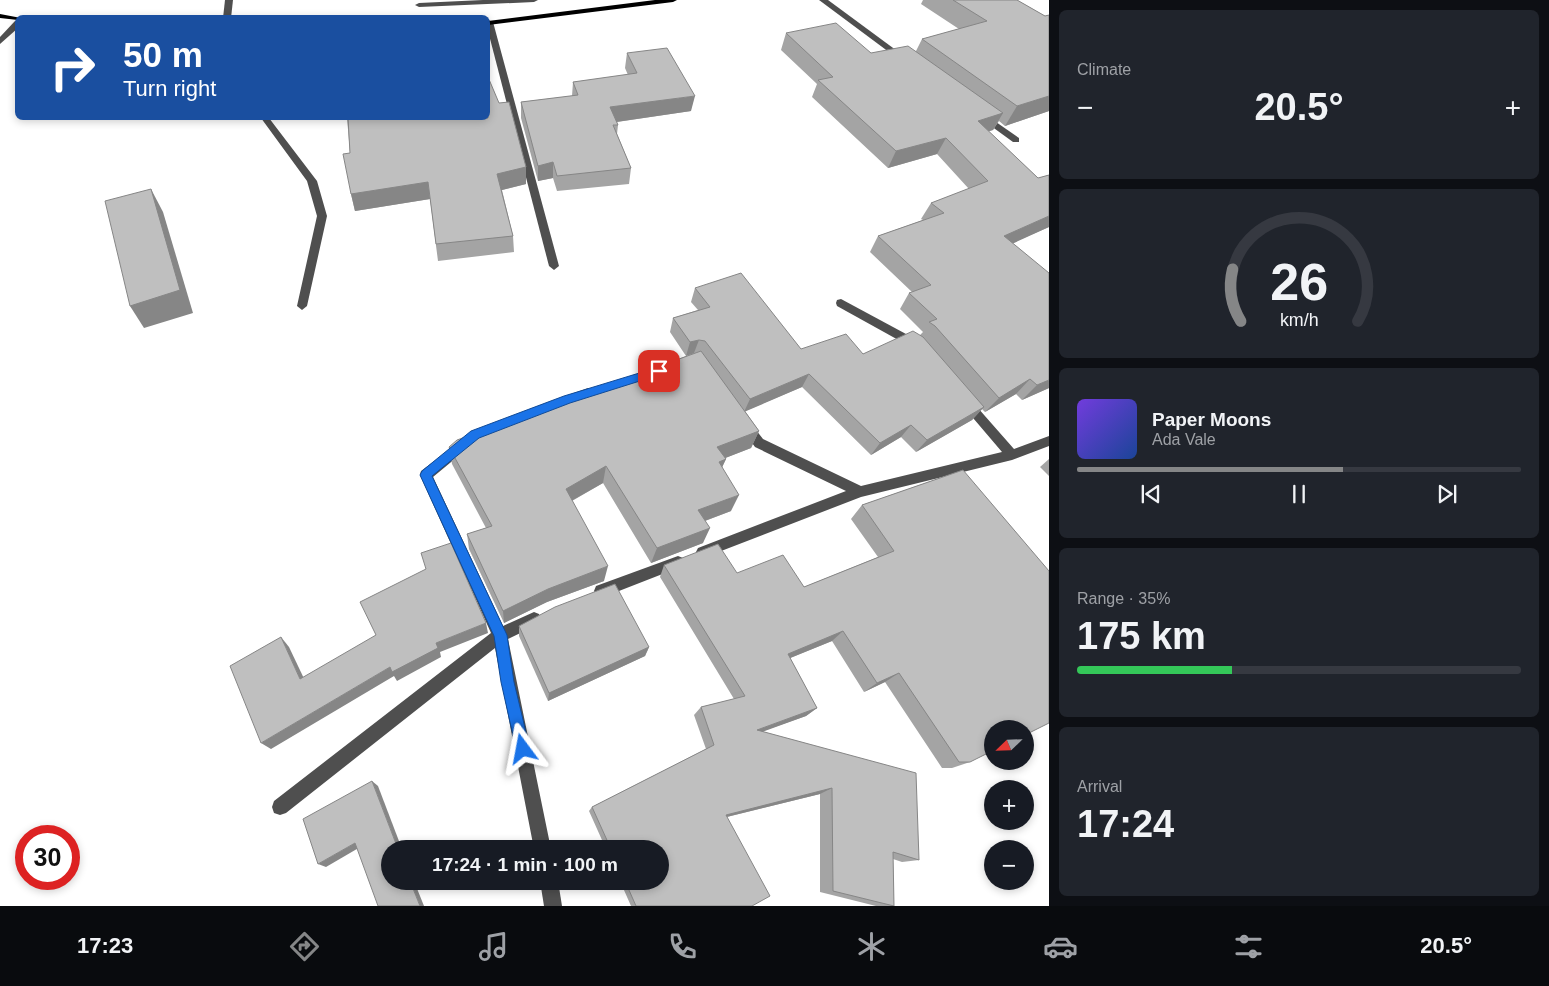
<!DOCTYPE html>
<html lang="en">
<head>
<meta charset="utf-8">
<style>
	:root { --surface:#171b24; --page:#20242c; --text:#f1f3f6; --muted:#9ea1a6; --line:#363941; --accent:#858687 }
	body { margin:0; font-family:Helvetica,sans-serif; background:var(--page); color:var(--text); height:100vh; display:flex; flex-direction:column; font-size:19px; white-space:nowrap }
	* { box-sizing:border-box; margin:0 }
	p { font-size:16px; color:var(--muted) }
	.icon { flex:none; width:28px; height:28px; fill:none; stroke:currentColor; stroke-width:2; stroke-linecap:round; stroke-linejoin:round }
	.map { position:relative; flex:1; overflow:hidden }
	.panel { display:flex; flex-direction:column; gap:10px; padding:10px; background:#0d0f14; width:500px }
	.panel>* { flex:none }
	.hud { position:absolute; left:15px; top:15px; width:475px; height:105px; border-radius:8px; box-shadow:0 2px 8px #0003; background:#1a4fa0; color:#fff; overflow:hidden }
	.needle { width:32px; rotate:247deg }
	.tools { position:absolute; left:984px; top:720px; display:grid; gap:10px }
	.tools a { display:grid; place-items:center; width:50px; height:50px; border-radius:50%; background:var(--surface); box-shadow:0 2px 8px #0003; font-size:25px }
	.speed { position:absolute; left:15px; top:825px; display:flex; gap:10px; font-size:25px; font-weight:700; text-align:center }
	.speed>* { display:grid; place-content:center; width:65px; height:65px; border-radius:50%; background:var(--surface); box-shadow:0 2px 8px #0003; line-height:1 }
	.speed .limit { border:8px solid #d22; background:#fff; color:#111 }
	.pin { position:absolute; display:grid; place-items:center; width:42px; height:42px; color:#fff; margin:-21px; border-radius:10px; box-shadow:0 2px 8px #0006 }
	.me { position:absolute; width:55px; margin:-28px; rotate:347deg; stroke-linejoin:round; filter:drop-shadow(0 0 4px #0008) }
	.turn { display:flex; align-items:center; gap:18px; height:105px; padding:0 25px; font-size:22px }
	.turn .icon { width:65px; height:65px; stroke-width:2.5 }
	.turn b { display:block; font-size:35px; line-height:42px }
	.big { font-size:38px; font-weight:700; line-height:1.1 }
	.panel .widget { flex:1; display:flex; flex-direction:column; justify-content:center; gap:8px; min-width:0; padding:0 18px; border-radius:8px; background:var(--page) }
	.panel .dial { align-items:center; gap:0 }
	.dial svg { height:130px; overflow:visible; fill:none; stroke:var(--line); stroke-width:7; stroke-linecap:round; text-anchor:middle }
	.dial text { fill:var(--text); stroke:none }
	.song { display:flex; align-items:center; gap:15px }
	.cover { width:60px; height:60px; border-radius:8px; background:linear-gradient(135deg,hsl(260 70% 55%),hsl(220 70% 35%)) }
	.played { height:5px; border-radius:2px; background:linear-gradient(90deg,var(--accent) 60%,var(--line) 60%) }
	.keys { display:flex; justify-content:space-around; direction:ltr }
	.heat { display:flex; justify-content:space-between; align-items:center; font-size:28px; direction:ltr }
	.charge { height:8px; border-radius:4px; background:linear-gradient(90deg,#34c759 35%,var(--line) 0) }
	.trip { position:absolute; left:381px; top:840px; width:288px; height:50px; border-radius:25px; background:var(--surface); box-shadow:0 2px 8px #0003; font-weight:700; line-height:50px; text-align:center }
	.tab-bar { display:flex; height:80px; justify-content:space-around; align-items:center; background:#090b0e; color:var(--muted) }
	.tab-bar .icon { width:35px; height:35px }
	.tab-bar .on { color:var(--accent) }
	.tab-bar b { font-size:22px; color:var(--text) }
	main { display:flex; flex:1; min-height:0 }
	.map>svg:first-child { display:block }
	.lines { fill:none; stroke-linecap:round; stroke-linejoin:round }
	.minor { fill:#4f4f4f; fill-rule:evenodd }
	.major { fill:#000; fill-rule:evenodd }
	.wall { fill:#a4a4a4 }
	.shaded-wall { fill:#868686 }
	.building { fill:#bfbfbf; stroke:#868686 }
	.route { fill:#1a73e8; stroke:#114b97 }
</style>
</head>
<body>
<main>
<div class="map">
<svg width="1049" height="906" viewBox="0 0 1049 906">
	<rect width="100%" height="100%" fill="#fff"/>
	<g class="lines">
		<g class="minor">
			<polygon points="225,0 233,0 231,18 223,18"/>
			<polygon points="483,0 538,0 534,2 419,7 415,5 419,3"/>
			<polygon points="819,0 828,0 908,59 901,61"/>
			<polygon points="488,20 493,22 559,266 554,270 549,266 488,31"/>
			<polygon points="15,21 18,21 18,28 0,44 0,37"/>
			<polygon points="983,113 1019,138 1019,142 1013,142 980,118 980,114"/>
			<polygon points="261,118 269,118 317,181 327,216 307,306 302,310 297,306 317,216 307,181"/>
			<polygon points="841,299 919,341 921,344 919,347 911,347 837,306 836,303 837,300"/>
			<polygon points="588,388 592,390 594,393 592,396 534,417 530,415 528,412 530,409"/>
			<polygon points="966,397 970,399 1014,449 1049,436 1049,446 1012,460 861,497 703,558 698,556 696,552 698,548 846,491 755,447 739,425 741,421 749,421 763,439 861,486 1002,452 962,405 960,402 962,399"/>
			<polygon points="464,439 468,440 470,444 468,448 433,477 503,626 534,612 539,614 541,619 539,624 508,639 551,849 534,849 495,648 286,813 280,815 274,813 272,807 274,801 491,633 420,475 421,471"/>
			<polygon points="678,556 683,558 685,562 683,566 601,598 596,596 594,591 596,586"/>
			<polygon points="540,881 558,881 562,906 544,906"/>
		</g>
		<g class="major">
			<polygon points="655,0 677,0 673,2 488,25 488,21"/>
			<polygon points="0,14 21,18 18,18 18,20 0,18"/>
		</g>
	</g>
	<g class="wall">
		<polygon points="923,0 1017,0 1045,16 1049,15 1049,111 1005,126 999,121 993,130 988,131 1038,178 1049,175 1049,227 1012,243 1049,388 1022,400 1016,394 985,412 982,409 972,420 916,452 901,437 871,455 802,387 745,411 759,431 751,448 725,458 726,459 722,467 731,511 705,521 703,543 651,563 603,483 572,501 604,581 547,602 504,623 469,549 467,534 486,528 452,464 449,447 694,353 686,356 670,332 673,318 698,310 691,302 695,288 801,349 863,354 920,335 923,332 900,309 909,293 912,292 870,252 878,236 923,220 921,219 931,203 969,189 937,154 888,168 812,97 817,84 781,50 786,33 871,53 916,51 922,39 959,29 921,4"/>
		<polygon points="627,53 691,111 617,122 618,125 617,134 631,168 629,184 557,191 553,178 538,181 521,118 521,102 572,96 573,82 628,75 625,68"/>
		<polygon points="347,118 488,118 526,167 526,184 502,190 513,236 514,252 438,261 430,199 355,211 351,194 350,153"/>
		<polygon points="1049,459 1049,476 1040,467"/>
		<polygon points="963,470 970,762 952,768 942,768 885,682 864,692 832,641 790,658 817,708 806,716 763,731 919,860 902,862 893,859 894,906 876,906 820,892 820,794 727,817 752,906 631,906 620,881 660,881 660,849 606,849 589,811 592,807 706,749 694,715 701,707 734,699 660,577 664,565 737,573 804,587 878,557 851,519 862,505"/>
		<polygon points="519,626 649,647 645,656 548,701 519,636"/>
	</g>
	<g class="shaded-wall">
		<polygon points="695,96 691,111 609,123 610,107"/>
		<polygon points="1049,96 1049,111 1005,126 1017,106"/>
		<polygon points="1003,113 993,130 968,138 978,121"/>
		<polygon points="946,138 937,154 888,168 896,151"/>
		<polygon points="553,162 553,178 538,181 538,166"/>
		<polygon points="526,167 526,184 498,191 497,174"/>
		<polygon points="428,182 430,199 355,211 351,194"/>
		<polygon points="151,189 163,212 193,313 144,328 130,306"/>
		<polygon points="1049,216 1049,227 992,253 1004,236"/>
		<polygon points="699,340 694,353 686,356 690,342"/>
		<polygon points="809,374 802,387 744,412 750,399"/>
		<polygon points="1030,379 1016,394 985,412 999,398"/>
		<polygon points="1049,380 1049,388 1022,400 1037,385"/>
		<polygon points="984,407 972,420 916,452 927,440"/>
		<polygon points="911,425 901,437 871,455 880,443"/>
		<polygon points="759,431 751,448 710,464 717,447"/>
		<polygon points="726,459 718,476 719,462"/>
		<polygon points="606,466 603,483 564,505 566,489"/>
		<polygon points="739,495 731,511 691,526 698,510"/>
		<polygon points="710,528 703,543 651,563 657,548"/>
		<polygon points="608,566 604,581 547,602 504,623 503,611 548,589"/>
		<polygon points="486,623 488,633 440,652 441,657 397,681 394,676 271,749 261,743 390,667 436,643"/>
		<polygon points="843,631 832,641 778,663 788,654"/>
		<polygon points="281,637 289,647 308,687 300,679"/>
		<polygon points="649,647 645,656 548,701 549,693"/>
		<polygon points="899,673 885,682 864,692 877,683"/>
		<polygon points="817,708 806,716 748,737 757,730"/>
		<polygon points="372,781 378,786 402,849 398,849"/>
		<polygon points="832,788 820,794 718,819 726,815"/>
		<polygon points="355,843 362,846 326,867 318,864"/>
		<polygon points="410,881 414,881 424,906 420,906"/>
	</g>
	<g class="building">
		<polygon points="953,0 1017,0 1045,16 1049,15 1049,96 1017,106 922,39 987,21"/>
		<polygon points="836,23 871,53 908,46 1003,113 978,121 1038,178 1049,175 1049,216 1004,236 1049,273 1049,380 1037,385 1030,379 999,398 935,326 929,322 937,319 909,293 931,285 878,236 944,213 931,203 988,181 946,138 896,151 818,80 833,77 786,33"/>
		<polygon points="667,48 695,96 610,107 618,125 613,125 631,168 557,176 553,162 538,166 521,102 578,95 573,82 637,73 627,53"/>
		<polygon points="488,77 499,103 509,102 526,167 497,174 513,236 436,244 428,182 351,194 343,154 350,153 348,118 488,118"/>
		<polygon points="151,189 180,290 130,306 105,201"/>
		<polygon points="741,273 801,349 846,334 863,354 913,331 923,337 984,407 927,440 911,425 880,443 809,374 750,399 705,341 699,340 690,342 673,318 710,307 695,288"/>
		<polygon points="701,351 759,431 717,447 726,459 719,462 739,495 698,510 710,528 657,548 606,466 566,489 608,566 548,589 503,611 467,534 492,526 449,447 457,440"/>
		<polygon points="963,470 1049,571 1049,723 1025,735 1025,729 992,729 992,751 970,762 959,762 899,673 877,683 843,631 788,654 817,708 757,730 916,773 919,860 893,852 894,906 833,891 832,788 726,815 770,896 752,906 636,906 625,881 660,881 660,849 611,849 592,807 714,745 701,707 745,696 664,565 718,544 737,573 783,555 804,587 894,551 862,505"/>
		<polygon points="451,543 486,623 436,643 438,648 392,672 390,667 261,743 230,666 281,637 300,679 376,635 360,602 426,569 421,553"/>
		<polygon points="615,584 649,647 549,693 519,626 555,607"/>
		<polygon points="372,781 398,849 390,849 390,881 410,881 420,906 378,906 355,843 318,864 303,819"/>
	</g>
	<polygon class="route" points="659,367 664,371 662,374 570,403 479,438 432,476 507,635 514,682 530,749 528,754 523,756 518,754 516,749 501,682 494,636 420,475 422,471 471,431 564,396"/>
</svg>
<div class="tools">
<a><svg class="needle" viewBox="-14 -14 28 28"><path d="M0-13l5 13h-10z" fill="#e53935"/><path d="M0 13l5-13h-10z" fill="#9ea1a6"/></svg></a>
<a>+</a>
<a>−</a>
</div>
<div class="speed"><div class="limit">30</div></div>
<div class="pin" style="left:659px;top:371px;background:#d93025"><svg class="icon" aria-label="arrive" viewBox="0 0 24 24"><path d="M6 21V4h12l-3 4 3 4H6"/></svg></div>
<svg class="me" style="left:523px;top:749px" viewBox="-20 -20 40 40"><path d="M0-17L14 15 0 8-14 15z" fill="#1a73e8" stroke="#fff" stroke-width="4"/></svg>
<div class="trip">17:24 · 1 min · 100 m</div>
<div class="hud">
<div class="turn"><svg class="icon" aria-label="right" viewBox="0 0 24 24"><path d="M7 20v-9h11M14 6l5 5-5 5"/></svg><div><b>50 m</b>Turn right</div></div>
</div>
</div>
<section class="panel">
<div class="widget"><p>Climate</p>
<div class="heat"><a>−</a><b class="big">20.5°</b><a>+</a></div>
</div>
<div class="widget dial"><svg viewBox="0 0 100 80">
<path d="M14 69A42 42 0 1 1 86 69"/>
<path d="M14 69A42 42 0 0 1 9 37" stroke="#858687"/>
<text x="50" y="56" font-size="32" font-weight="700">26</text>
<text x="50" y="72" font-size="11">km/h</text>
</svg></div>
<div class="widget">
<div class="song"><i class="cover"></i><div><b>Paper Moons</b><p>Ada Vale</p></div></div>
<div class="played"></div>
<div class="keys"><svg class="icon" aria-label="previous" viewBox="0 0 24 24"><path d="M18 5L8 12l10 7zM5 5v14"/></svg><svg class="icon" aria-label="pause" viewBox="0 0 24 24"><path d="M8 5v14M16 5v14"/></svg><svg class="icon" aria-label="next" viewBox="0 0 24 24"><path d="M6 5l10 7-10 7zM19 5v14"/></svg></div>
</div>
<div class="widget"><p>Range · 35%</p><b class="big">175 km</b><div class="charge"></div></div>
<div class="widget"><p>Arrival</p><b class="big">17:24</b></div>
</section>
</main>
<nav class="tab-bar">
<b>17:23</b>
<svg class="icon on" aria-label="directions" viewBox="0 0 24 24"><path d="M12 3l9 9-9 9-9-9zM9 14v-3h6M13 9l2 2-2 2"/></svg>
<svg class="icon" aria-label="music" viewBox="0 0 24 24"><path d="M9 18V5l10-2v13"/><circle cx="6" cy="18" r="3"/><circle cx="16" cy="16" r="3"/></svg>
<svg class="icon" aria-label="phone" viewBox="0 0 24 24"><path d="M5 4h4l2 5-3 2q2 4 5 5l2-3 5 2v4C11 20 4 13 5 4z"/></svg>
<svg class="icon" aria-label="climate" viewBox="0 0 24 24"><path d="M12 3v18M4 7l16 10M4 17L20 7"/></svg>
<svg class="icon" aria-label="car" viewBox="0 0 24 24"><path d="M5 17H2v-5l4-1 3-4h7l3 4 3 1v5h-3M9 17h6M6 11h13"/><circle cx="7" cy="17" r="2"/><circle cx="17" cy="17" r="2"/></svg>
<svg class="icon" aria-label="filters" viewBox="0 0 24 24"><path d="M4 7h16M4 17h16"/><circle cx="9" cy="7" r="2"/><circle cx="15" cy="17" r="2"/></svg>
<b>20.5°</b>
</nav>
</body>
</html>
